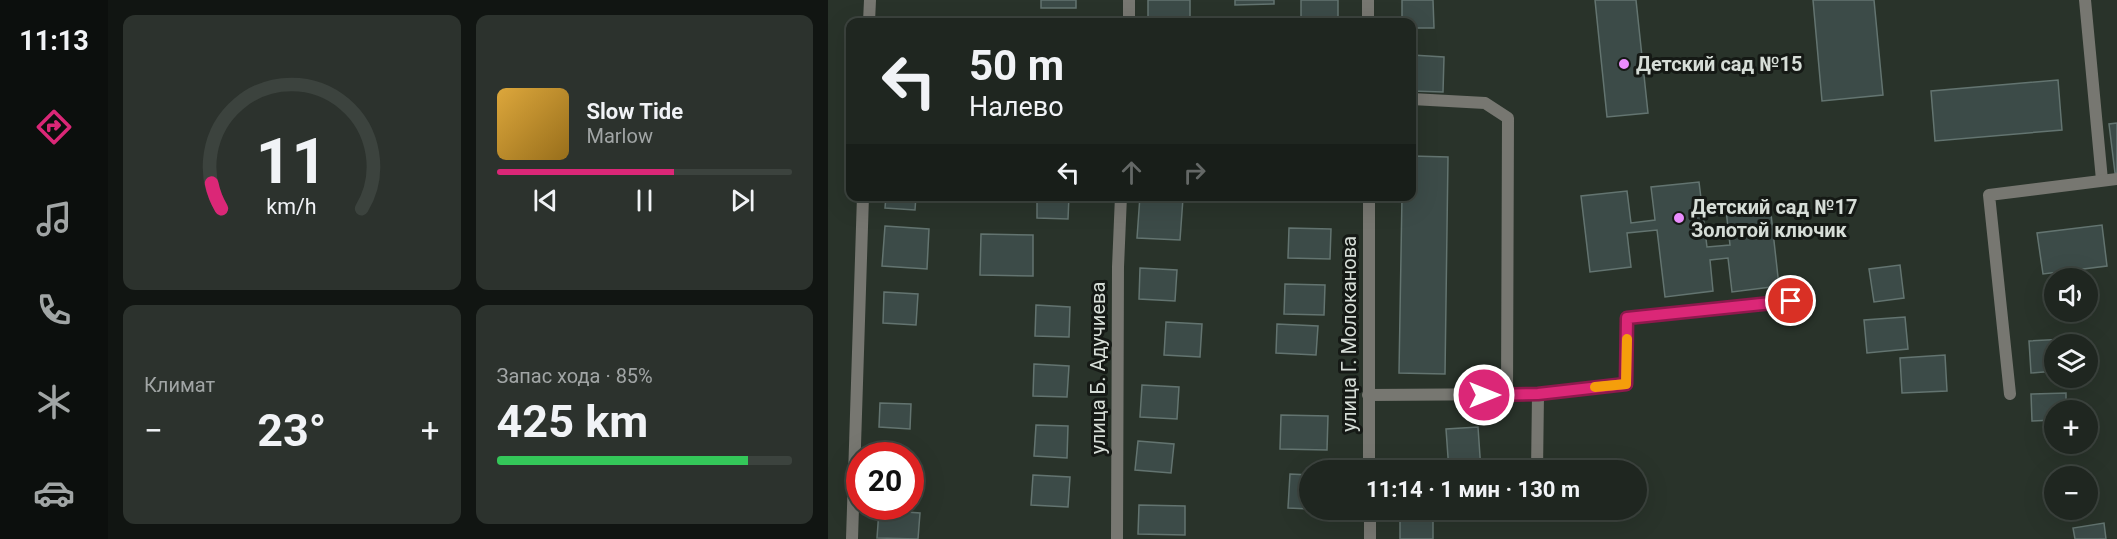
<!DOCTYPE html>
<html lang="ru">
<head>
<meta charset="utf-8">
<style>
	:root { --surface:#1f2620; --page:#2c322d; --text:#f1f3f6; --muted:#a1a5a5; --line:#3c433e; --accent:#db2777 }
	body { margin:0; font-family:Roboto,sans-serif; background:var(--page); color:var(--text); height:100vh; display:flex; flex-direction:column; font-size:22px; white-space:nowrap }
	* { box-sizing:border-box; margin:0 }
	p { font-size:20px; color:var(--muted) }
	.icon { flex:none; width:33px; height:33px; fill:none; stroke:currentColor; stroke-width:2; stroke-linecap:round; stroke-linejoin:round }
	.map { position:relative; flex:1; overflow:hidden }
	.panel { display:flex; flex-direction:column; gap:15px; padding:15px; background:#111512; width:720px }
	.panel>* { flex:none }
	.hud { position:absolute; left:18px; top:18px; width:570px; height:183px; border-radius:12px; box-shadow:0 6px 24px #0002,0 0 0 2px var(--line); background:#1f2620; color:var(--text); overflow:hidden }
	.tools { position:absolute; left:1216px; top:268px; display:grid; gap:12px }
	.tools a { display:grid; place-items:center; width:54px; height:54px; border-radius:50%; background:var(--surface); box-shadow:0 6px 24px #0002,0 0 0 2px var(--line); font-size:30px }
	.speed { position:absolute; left:18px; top:442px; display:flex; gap:12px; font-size:30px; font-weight:700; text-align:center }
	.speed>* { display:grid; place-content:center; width:78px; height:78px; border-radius:50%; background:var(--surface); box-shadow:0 6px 24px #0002,0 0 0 2px var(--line); line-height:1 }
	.speed .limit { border:9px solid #d22; background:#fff; color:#111 }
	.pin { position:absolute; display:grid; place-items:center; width:51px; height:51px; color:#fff; margin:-26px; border:3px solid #fff; border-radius:50%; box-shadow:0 2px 6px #0007 }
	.me { position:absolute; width:66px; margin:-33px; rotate:90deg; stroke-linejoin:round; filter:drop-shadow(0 0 4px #0008) }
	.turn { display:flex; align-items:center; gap:21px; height:126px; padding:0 24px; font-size:27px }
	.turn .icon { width:78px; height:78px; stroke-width:2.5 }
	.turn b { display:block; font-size:42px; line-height:51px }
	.lanes { display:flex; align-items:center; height:57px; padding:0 24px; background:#0003; justify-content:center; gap:30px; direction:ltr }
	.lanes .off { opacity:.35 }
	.big { font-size:45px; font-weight:700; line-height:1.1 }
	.panel .card { flex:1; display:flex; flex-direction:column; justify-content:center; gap:9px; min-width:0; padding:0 21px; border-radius:12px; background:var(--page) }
	.panel .dial { align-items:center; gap:0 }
	.dial svg { height:156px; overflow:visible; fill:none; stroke:var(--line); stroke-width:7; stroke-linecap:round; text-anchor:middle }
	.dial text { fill:var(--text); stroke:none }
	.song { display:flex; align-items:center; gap:18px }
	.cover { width:72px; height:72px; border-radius:9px; background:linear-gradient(135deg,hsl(40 70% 55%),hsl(40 70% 35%)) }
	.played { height:6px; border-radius:3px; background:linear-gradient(90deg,var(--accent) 60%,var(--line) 60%) }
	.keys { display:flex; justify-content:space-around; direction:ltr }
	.heat { display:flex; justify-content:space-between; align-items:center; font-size:33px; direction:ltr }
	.charge { height:9px; border-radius:4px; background:linear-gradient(90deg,#34c759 85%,var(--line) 0) }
	.panel .tiles { flex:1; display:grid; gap:15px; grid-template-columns:repeat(2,1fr) }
	.trip { position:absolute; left:471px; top:460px; width:348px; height:60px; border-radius:30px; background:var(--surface); box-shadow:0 6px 24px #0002,0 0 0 2px var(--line); font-weight:700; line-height:60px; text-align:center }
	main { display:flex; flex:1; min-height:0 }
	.dock { display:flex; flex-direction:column; width:108px; justify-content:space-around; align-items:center; background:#0c0f0d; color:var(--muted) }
	.dock .icon { width:42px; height:42px }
	.dock .current { color:var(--accent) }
	.dock b { font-size:27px; color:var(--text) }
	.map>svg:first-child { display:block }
	.building { fill:#3c4b48; stroke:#637470; stroke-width:1.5 }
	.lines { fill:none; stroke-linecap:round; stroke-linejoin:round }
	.service { stroke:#777771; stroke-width:12 }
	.minor { stroke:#777771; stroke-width:12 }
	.route-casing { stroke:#8e194d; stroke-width:15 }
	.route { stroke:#db2777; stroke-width:10 }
	.slow { stroke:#f59e0b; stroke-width:10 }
	.poi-dot { fill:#ea8dfd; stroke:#151915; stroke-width:2 }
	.labels { text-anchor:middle; stroke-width:6; stroke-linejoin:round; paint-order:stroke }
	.poi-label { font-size:20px; font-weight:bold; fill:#d6ddd7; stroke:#151915; text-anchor:start }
	.street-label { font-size:20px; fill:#d6ddd7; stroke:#151915 }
</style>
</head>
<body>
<main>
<nav class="dock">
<b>11:13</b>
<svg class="icon current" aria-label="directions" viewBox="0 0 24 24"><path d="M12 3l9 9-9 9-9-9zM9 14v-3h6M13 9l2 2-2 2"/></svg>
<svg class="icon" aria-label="music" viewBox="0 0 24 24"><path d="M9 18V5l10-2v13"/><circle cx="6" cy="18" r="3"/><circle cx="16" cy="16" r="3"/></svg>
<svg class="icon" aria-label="phone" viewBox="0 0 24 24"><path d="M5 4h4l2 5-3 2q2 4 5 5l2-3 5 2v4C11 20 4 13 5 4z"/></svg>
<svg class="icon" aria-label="climate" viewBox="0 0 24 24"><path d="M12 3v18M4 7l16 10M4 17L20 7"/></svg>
<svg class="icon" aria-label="car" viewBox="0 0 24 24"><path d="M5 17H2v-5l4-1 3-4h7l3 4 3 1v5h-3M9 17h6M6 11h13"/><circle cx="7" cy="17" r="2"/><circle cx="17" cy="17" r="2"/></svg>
</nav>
<section class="panel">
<div class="tiles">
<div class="card dial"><svg viewBox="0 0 100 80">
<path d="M14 69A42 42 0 1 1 86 69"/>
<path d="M14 69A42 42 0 0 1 9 56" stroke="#db2777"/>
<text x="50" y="56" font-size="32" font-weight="700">11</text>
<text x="50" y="72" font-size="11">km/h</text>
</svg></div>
<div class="card">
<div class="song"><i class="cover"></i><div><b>Slow Tide</b><p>Marlow</p></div></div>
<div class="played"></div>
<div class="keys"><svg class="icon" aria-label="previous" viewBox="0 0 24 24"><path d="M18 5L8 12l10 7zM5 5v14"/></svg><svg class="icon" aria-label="pause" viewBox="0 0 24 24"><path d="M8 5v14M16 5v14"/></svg><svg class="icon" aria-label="next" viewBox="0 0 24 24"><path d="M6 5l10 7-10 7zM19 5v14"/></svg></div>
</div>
<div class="card"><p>Климат</p>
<div class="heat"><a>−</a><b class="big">23°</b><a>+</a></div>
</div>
<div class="card"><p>Запас хода · 85%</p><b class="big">425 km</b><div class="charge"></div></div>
</div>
</section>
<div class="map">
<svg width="1289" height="539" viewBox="0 0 1289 539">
	<rect width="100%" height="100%" fill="#29332a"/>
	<g class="building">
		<rect x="213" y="0" width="35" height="8"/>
		<polygon points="320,0 362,0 362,21 320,22"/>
		<polygon points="407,0 446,0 446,4 407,5"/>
		<rect x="473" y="0" width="37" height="22"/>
		<polygon points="574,0 605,0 606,28 584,28 584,22 574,22"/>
		<polygon points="767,0 808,0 820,113 779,117"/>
		<polygon points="985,0 1046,0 1055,95 994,101"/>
		<polygon points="584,55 616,57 615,92 584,91"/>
		<polygon points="1230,80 1234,130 1107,141 1103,91"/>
		<polygon points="1289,123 1289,173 1287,173 1281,124"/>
		<polygon points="584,156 620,157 617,374 571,373 574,196 584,196"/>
		<polygon points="871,182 879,247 902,245 898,210 942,205 951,286 904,292 900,258 882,260 885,291 837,297 829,230 799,233 803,267 762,272 753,196 799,191 803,223 827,220 823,187"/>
		<polygon points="58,196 88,196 87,210 57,208"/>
		<polygon points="209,196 241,196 240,219 209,218"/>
		<polygon points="312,196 355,198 352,240 309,238"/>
		<polygon points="1274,225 1279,266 1215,274 1209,233"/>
		<polygon points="57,226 101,229 99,269 54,266"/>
		<polygon points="461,228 503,229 502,259 460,258"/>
		<polygon points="153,234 205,235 205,276 152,275"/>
		<polygon points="1072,265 1076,298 1046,302 1041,269"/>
		<polygon points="312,268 349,270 347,301 311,299"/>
		<polygon points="457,284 497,285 496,315 456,314"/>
		<polygon points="56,292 90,294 88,325 55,323"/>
		<polygon points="208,305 242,307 241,337 207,336"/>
		<polygon points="1077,317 1080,349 1039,353 1036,320"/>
		<polygon points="338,322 374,324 372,357 336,355"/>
		<polygon points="449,324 490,326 488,355 448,353"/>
		<polygon points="1238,339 1238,345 1227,345 1227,371 1203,373 1201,341"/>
		<polygon points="1117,355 1119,391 1074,393 1072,358"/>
		<polygon points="206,364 241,366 239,397 205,396"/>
		<polygon points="314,385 351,387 349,419 312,417"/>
		<polygon points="1238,393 1238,411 1227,411 1227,420 1204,421 1203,394"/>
		<polygon points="52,403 83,404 82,429 51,427"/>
		<polygon points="453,415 500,416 499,450 452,449"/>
		<polygon points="208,425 240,426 239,458 206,456"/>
		<polygon points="650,427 653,471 621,471 618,429"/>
		<polygon points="310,441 346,444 343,473 307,470"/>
		<polygon points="52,452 85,453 83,483 82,456 52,456"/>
		<polygon points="462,474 482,475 482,509 460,508"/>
		<polygon points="205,475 242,477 240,507 203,505"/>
		<polygon points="311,505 357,506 357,535 310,534"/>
		<polygon points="51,510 92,513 90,539 49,538"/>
		<rect x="572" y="510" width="33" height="29"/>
		<polygon points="1276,523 1278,539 1247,539 1245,528"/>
	</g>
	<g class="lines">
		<g class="service">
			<polyline points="1257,0 1274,180"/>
			<polyline points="584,99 657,103 680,118 679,395"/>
			<polyline points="540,395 710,394 798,384 799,318 963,301"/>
			<polyline points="709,471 710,394"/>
		</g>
		<g class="minor">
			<polyline points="301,0 301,22"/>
			<polyline points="540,0 540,22"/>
			<polyline points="41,22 42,0"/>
			<polyline points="541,196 541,471"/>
			<polyline points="1182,394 1161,195 1289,179"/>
			<polyline points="542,510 542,539"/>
			<polyline points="24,539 35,196"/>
			<polyline points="289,539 290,267 293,196"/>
		</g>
	</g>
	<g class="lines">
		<defs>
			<polyline id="route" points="656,395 710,394 798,384 799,318 963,301"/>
		</defs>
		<use href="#route" class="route-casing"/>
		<use href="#route" class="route"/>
		<polyline class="slow" points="767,387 798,384 799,339"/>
	</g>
	<g class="poi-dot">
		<circle cx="796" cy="64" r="6"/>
		<circle cx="851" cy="218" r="6"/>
	</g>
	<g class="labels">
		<g class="poi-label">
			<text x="808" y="71">Детский сад №15</text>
			<text x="863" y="214">Детский сад №17<tspan x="863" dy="23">Золотой ключик</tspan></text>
		</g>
		<g class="street-label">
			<text transform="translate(521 334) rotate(-90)" y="7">улица Г. Молоканова</text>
			<text transform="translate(270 368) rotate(-90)" y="7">улица Б. Адучиева</text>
		</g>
	</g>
</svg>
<div class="tools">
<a><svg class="icon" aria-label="sound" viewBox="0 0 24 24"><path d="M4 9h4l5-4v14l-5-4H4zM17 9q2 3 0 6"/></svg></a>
<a><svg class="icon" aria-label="layers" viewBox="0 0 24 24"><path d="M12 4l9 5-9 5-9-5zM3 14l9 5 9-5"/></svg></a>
<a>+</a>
<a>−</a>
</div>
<div class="speed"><div class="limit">20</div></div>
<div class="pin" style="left:963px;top:301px;background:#d93025"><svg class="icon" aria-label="arrive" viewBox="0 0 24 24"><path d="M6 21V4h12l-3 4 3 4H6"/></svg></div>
<svg class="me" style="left:656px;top:395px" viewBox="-20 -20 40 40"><circle r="17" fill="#db2777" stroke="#fff" stroke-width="3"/><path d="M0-11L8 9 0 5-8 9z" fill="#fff"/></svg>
<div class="trip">11:14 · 1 мин · 130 m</div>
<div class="hud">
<div class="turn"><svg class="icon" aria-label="left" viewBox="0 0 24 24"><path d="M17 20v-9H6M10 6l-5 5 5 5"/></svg><div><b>50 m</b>Налево</div></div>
<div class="lanes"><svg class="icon" aria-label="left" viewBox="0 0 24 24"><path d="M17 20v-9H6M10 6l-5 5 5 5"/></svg><svg class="icon off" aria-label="ahead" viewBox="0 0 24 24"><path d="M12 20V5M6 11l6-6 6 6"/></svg><svg class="icon off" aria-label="right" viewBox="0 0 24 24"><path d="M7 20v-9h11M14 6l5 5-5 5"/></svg></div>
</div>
</div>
</main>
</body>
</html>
